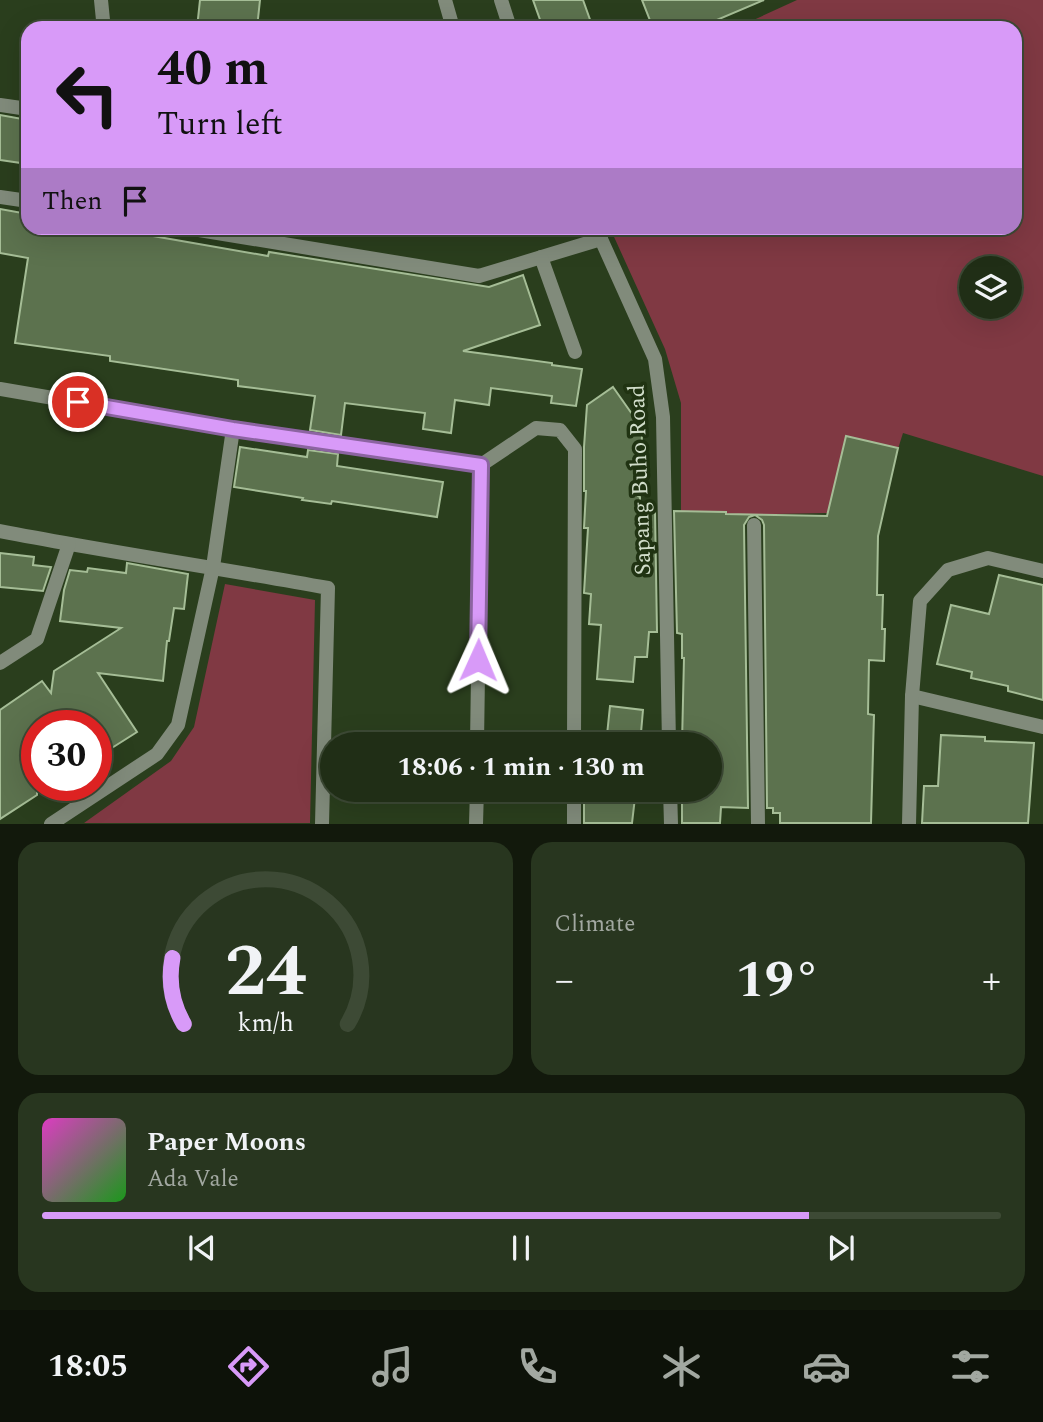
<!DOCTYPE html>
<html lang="en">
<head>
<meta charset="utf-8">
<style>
	:root { --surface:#202e16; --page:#28361f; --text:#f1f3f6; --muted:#a2a8a1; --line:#3d4a35; --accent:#d89af8 }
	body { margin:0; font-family:Spectral,serif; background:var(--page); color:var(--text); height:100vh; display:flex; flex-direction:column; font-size:26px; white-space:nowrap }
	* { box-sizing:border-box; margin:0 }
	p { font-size:23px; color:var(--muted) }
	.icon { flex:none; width:38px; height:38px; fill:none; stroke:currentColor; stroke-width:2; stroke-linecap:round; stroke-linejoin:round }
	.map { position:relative; height:824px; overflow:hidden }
	.side { display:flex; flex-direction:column; gap:18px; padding:18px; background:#12190c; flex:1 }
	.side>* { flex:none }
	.banner { position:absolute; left:21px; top:21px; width:1001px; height:214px; border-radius:21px; box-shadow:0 7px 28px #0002,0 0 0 2px var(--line); background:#d89af8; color:#111; overflow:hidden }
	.fabs { position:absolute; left:959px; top:256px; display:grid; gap:14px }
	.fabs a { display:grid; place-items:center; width:63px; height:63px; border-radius:50%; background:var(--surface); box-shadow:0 7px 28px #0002,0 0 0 2px var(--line); font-size:35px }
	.speed { position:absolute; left:21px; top:710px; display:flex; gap:14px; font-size:35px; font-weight:700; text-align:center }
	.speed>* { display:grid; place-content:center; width:91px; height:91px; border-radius:50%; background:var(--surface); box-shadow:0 7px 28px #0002,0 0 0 2px var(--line); line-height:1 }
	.speed .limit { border:10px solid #d22; background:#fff; color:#111 }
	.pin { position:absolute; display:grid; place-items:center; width:60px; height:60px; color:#fff; margin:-30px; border:4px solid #fff; border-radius:50%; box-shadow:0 2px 7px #0007 }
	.me { position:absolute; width:77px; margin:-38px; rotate:1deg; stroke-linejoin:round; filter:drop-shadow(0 0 5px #0008) }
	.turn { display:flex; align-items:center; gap:24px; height:147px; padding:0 21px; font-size:32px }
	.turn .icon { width:91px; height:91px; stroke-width:2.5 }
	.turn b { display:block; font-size:49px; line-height:60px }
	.then { display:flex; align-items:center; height:66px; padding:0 21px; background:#0003; gap:14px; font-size:26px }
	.big { font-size:52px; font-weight:700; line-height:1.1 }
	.side .tile { flex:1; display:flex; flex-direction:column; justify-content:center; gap:10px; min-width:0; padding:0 24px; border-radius:21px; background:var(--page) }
	.side .dial { align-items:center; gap:0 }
	.dial svg { height:182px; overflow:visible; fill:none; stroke:var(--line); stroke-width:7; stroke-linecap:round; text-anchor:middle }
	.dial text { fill:var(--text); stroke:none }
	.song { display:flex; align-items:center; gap:21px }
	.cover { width:84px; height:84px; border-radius:10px; background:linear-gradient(135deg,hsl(310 70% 55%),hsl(120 70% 35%)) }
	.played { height:7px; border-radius:4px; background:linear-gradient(90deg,var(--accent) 80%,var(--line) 80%) }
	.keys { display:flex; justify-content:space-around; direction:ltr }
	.heat { display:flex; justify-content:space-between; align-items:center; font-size:38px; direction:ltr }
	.side .tiles { flex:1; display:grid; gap:18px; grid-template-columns:1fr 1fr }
	.tile:last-child { grid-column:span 2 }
	.trip { position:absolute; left:320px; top:732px; width:402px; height:70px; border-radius:35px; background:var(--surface); box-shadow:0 7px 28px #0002,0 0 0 2px var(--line); font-weight:700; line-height:70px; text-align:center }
	.dock { display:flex; height:112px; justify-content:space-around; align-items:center; background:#0d1209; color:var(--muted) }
	.dock .icon { width:49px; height:49px }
	.dock .on { color:var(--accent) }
	.dock b { font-size:32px; color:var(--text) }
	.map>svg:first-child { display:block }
	.green { fill:#803943; fill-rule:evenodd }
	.building { fill:#5c724e; stroke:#a5bd96; stroke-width:2 }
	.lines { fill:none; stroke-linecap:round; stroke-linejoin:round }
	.minor { stroke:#818b7b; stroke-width:14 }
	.tertiary { stroke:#818b7b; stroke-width:14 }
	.route-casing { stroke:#8c64a1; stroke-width:18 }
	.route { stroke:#d89af8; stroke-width:12 }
	.labels { text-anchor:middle; stroke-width:7; stroke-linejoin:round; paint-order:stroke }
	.street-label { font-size:23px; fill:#d1ddca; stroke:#203312 }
</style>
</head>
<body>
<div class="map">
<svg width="1043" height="824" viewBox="0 0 1043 824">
	<rect width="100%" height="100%" fill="#2a3e1d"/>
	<g class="green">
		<path d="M 797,0 L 1043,0 L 1043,476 L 903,433 L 878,512 L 681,516 L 681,403 L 665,349 L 610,228 L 1015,228 L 1015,28 L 736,28 ZM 971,268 L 1010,268 L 1010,306 L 971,306 Z"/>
		<polygon points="225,584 315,600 310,823 84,823 171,761 194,727"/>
	</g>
	<g class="building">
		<polygon points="200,0 260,0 257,28 197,28"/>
		<polygon points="533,0 583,0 593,28 543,28"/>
		<polygon points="642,0 764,0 698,28 653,28"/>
		<polygon points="0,115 28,120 28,164 0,160"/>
		<polygon points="0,209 28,214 28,228 94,228 130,234 130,232 268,256 269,252 477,285 489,287 523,275 540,325 463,351 552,363 552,365 582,369 576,406 551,403 552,396 491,388 489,405 455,400 451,433 423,429 425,413 345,403 341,435 310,430 315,396 238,386 238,380 110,361 110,356 15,343 28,258 0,253"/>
		<polygon points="613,387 637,421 643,421 638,496 640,497 640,511 655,511 657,632 649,632 647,657 635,657 633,682 597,679 601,625 589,624 591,594 584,593 588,528 584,528 586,491 584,491 584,447 587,405"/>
		<polygon points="846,436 898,448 878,536 877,595 883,595 882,629 885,629 884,661 869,660 868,714 874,715 871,823 780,823 780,813 773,813 773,808 767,808 764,525 762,520 755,515 749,517 744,525 748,808 721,807 720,823 682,823 682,789 710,789 710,743 682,743 684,658 682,658 682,634 677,633 674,511 726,512 726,514 827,516"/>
		<polygon points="240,447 307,457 308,450 338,454 337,466 443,482 437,517 332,501 331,504 302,500 303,498 234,487"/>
		<polygon points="0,553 34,557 33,565 51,567 43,591 0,587"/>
		<polygon points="127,563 188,574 184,609 174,608 169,641 167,641 163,681 98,673 137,732 96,758 96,726 37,726 37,795 0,819 0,710 42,681 51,693 54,671 121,628 60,621 64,590 70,570 87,572 88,568 126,573"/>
		<polygon points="999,575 1043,585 1043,700 1008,691 1008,686 971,678 972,672 937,664 951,605 989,614"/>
		<polygon points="610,706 643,710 640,744 595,744 596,734 607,735"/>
		<polygon points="941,735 985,737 985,741 1034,743 1028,823 922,823 924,786 938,786"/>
		<polygon points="590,789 636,789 632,823 584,823 584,790"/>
	</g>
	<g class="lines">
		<g class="minor">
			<polyline points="101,0 103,20"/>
			<polyline points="445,0 453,28"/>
			<polyline points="0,105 28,109"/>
			<polyline points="0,197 28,201"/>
			<polyline points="187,228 479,276 601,239"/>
			<polyline points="541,257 575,352"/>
			<polyline points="0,389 233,429 481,465 536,428 560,430 575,449 574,744"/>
			<polyline points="754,525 758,824"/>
			<path d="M 0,531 C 109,552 219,568 328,588 L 322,824"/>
			<polyline points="0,663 37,639 69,544"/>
			<polyline points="912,696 1043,727"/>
			<polyline points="477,744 481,465"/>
			<polyline points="51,824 157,754 178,725 213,567 233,429"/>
			<polyline points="476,824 477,789"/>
			<polyline points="574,824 574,789"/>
			<polyline points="909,824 912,696 920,601 948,570 988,558 1043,571"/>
		</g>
		<g class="tertiary">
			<polyline points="501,0 510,28"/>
			<polyline points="596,228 655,359 663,417 669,744"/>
			<polyline points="670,789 671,824"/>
		</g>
	</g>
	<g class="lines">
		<defs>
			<polyline id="route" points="78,402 233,429 481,465 478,660"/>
		</defs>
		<use href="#route" class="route-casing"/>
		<use href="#route" class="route"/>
	</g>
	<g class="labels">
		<g class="street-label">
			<text transform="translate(639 480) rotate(-92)" y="8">Sapang Buho Road</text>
		</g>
	</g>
</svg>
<div class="fabs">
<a><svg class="icon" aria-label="layers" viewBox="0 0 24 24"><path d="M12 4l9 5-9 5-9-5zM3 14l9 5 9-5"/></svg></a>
</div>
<div class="speed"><div class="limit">30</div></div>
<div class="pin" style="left:78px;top:402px;background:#d93025"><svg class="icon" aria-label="arrive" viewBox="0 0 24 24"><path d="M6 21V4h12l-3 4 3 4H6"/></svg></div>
<svg class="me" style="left:478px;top:660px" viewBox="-20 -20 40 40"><path d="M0-17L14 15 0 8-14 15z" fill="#d89af8" stroke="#fff" stroke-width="4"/></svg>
<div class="trip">18:06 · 1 min · 130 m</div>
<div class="banner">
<div class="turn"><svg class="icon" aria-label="left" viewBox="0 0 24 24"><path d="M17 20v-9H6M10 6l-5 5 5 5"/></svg><div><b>40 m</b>Turn left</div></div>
<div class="then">Then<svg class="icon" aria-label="arrive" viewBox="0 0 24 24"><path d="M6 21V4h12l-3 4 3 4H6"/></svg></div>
</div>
</div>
<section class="side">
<div class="tiles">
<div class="tile dial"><svg viewBox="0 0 100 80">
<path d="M14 69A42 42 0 1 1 86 69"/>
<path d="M14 69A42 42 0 0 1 9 40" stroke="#d89af8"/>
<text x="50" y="56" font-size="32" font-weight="700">24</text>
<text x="50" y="72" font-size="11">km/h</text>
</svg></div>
<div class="tile"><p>Climate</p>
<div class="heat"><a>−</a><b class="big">19°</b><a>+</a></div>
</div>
<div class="tile">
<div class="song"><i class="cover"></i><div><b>Paper Moons</b><p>Ada Vale</p></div></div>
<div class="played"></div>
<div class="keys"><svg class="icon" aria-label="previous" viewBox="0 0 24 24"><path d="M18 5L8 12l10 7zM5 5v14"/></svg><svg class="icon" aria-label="pause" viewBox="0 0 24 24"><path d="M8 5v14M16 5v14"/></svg><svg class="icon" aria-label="next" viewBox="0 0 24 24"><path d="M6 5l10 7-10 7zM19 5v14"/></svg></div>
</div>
</div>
</section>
<nav class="dock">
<b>18:05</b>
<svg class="icon on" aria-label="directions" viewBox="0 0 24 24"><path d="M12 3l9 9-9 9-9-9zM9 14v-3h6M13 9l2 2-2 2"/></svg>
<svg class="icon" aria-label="music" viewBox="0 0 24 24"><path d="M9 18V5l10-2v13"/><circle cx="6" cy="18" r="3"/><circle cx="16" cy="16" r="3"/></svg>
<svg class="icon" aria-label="phone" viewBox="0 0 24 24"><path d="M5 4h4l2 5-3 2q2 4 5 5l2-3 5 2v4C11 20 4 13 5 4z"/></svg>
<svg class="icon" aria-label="climate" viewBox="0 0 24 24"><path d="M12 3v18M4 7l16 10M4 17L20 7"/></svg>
<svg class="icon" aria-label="car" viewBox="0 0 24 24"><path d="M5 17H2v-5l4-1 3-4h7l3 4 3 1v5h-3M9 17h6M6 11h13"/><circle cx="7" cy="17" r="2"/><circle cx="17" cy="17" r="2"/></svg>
<svg class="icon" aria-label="filters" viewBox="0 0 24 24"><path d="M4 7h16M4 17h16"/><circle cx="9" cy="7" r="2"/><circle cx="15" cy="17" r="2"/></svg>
</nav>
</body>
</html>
